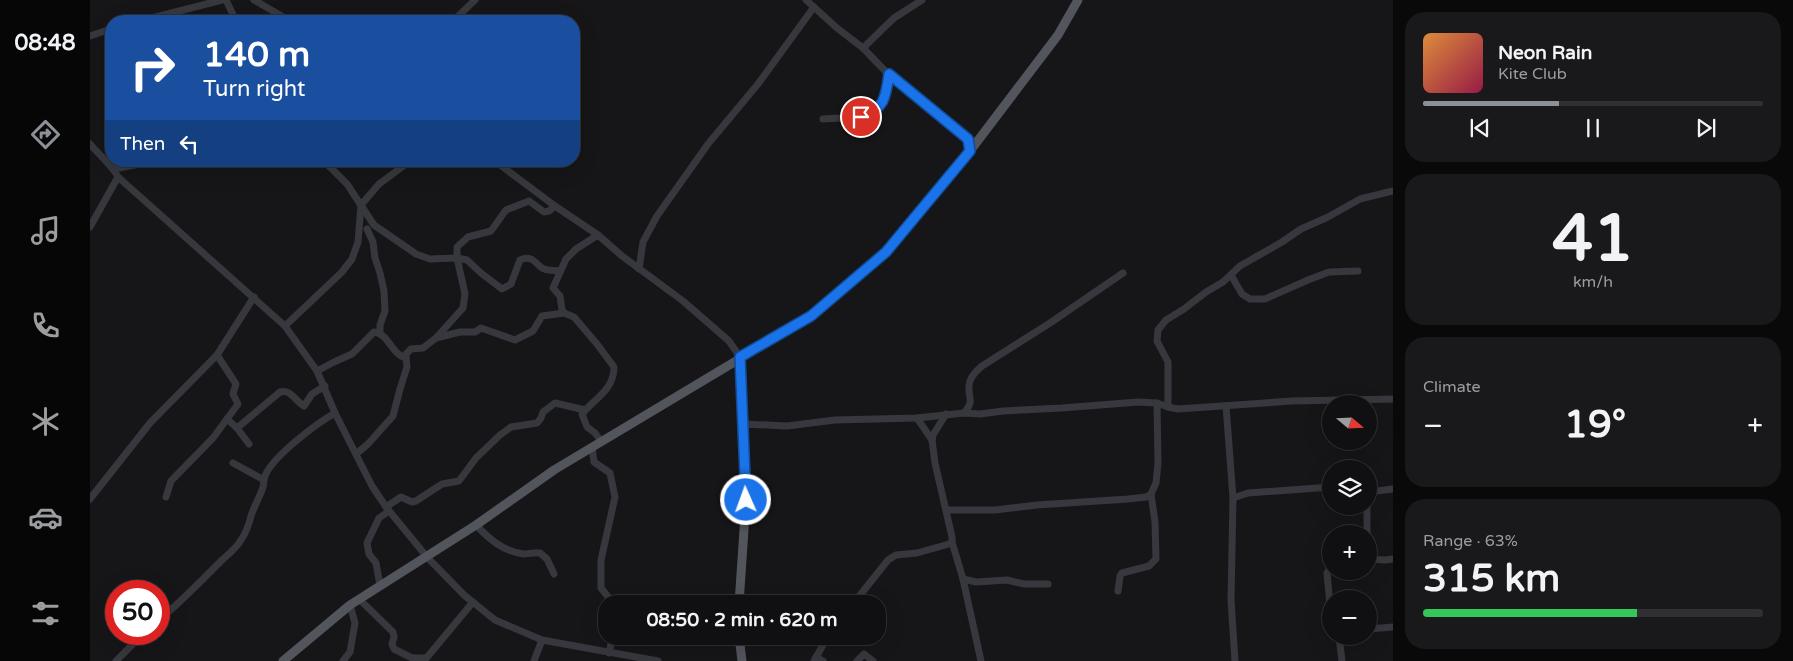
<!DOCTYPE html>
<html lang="en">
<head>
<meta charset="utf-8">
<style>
	:root { --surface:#101012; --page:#19191b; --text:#f1f3f6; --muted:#9c9d9f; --line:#303032; --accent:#8c9099 }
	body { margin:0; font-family:"Varela Round",sans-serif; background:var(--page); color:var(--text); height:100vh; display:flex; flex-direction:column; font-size:19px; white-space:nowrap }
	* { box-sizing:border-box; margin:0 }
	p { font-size:16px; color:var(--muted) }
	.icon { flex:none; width:28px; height:28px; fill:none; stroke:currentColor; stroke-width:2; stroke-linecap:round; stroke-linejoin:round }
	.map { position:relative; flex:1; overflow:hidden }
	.side { display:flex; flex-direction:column; gap:12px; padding:12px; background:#09090a; width:400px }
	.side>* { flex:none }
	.top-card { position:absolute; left:15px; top:15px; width:475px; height:152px; border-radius:20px; box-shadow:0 5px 20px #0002,0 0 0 1px var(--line); background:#1a4fa0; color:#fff; overflow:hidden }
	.needle { width:32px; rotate:109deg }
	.buttons { position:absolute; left:1232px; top:395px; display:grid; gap:10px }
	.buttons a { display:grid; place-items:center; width:55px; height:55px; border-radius:50%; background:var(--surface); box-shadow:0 5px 20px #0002,0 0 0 1px var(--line); font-size:25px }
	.speed { position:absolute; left:15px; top:580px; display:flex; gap:10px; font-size:25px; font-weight:700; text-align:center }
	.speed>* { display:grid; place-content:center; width:65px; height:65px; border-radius:50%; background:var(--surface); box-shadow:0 5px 20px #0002,0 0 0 1px var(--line); line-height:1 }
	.speed .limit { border:8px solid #d22; background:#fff; color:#111 }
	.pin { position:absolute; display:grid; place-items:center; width:42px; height:42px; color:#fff; margin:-21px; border:2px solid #fff; border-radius:50%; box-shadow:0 1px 5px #0007 }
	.me { position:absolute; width:55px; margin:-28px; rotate:358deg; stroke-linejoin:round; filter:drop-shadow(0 0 4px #0008) }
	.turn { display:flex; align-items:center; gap:18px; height:105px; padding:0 15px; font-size:22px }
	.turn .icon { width:65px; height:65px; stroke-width:2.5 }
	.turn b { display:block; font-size:35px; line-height:42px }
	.then { display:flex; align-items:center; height:48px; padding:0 15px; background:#0003; gap:10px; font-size:19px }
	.big { font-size:38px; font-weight:700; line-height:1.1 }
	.side .widget { flex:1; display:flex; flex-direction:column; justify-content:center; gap:8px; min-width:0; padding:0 18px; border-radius:20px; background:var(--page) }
	.side .dial { align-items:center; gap:0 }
	.dial b { font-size:65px; line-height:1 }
	.song { display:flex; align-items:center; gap:15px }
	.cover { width:60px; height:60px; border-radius:8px; background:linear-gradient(135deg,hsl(30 70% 55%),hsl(340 70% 35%)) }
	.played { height:5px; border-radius:2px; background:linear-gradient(90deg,var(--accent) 40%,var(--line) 40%) }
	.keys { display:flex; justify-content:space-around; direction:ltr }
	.heat { display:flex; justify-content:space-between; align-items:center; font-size:28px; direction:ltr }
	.charge { height:8px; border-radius:4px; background:linear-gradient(90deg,#34c759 63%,var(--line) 0) }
	.trip { position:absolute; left:508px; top:595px; width:288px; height:50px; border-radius:20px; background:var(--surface); box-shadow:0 5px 20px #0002,0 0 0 1px var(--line); font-weight:700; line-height:50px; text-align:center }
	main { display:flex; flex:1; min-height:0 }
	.dock { display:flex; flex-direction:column; width:90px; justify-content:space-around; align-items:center; background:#060607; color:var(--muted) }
	.dock .icon { width:35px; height:35px }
	.dock .selected { color:var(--accent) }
	.dock b { font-size:22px; color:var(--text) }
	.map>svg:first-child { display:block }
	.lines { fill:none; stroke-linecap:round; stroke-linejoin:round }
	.minor { stroke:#37383d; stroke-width:7 }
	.major { stroke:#53555c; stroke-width:9 }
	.route-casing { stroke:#114b97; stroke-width:12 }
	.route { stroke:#1a73e8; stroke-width:9 }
</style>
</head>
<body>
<main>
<nav class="dock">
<b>08:48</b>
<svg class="icon selected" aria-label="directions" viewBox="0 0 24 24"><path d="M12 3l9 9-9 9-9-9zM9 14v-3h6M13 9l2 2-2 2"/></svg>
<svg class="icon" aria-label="music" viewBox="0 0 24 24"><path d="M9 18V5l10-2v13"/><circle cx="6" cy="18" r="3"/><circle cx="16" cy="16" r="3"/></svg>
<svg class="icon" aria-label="phone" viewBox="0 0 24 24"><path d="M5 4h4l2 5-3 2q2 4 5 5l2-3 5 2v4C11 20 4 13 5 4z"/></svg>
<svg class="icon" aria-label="climate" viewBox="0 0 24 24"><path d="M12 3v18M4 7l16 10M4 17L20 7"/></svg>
<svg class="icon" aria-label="car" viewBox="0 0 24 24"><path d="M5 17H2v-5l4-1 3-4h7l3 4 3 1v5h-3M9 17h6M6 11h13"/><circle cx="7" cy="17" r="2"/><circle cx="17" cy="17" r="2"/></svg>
<svg class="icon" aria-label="filters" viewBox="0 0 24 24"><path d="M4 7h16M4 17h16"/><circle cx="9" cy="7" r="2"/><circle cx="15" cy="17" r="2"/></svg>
</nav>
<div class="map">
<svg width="1303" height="661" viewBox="0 0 1303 661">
	<rect width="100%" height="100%" fill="#161618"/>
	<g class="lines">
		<g class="minor">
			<polyline points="136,0 146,21"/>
			<polyline points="164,0 200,21"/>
			<polyline points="716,0 747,28 773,48 799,75 877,139 880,151"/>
			<polyline points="50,21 132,0"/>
			<polyline points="363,21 385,0"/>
			<polyline points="0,36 21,29"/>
			<polyline points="773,48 804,18 832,0"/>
			<path d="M 733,119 C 756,117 788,122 797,94 C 798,88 798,81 799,75"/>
			<path d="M 0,144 C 9,155 22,165 28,177 L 195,326 L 227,371 L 245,413 L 282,486 L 296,507 L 337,557 L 374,595 L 405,620 L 452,640 L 568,661"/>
			<path d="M 234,161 L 257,184 L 284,225 L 326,254 L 340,259 L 367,258 L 377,260 L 391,273 L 412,289 L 421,284 L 430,260 C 442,255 444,262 452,268 C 457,271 464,270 469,271"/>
			<polyline points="405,161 465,206 508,235 532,256 593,301 639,341 650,357"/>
			<polyline points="24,169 65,161"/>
			<polyline points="0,227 28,177"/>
			<polyline points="277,229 283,242 285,258 290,273 294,291 295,311 290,325 290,333"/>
			<path d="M 508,235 L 486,249 L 476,259 L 463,288 L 470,296 L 472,310 L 474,313 L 484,317 L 507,344 L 524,367 C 524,390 505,398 492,414 L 497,427 L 505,433 L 511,441"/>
			<polyline points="549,269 553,242 567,216 618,144 668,84 724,7"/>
			<polyline points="1141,275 1152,294 1160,299 1175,299 1218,280 1239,272 1268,271"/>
			<polyline points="195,326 252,272 262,259 268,242 271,205 289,184 320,161"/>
			<polyline points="346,338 373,308 375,294 367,258 367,247 378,237 401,231 416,210 439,201 454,212 459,211 465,206"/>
			<path d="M 227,371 L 244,362 L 262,354 L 284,332 C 299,334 301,353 313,357 L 321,349 L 333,348 L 346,338 L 370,332 L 385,332 L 391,328 L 425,340 L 443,331 L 452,316 L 474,313"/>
			<polyline points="1136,406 1143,498 1141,600 1145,661"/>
			<polyline points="1078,407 1078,362 1067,341 1068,330 1076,320 1094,309 1116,292 1133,282 1150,266 1192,242 1211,229 1238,217 1270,199 1303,191"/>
			<path d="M 874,413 C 885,400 878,399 879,386 C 879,378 886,371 892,366 L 960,323 L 1033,273"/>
			<polyline points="827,418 842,440"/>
			<polyline points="137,419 147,428 159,444"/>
			<polyline points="653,424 697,426 745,420 827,418 874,413 890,414 913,411 972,408 1048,402 1067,403 1078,407 1088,409 1202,401 1303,399"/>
			<path d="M 147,428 L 190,392 C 201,389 205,401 214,406 L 222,394 L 235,386"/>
			<polyline points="502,447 504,462 520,473 525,497 511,560 511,588 524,604"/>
			<polyline points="266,454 278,444 303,416 310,389 317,367 316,356"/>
			<polyline points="143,463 174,480"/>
			<polyline points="1279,492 1303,489"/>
			<polyline points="76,497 81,481 123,438 148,404 143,394 146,384 127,355"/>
			<polyline points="1143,498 1158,493 1241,487"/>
			<polyline points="0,499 60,423 127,355 164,297"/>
			<polyline points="296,507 311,497 322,502 326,501 352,484 369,481 386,458 410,435 421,427 447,423 451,418 453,412 465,403 495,410"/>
			<polyline points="857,510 905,510 947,505 1038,499 1056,497 1061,494"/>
			<path d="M 386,525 C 399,539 414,552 434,554 C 439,554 445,552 450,553 L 457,559 L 464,574"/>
			<polyline points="1277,534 1277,506"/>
			<polyline points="862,542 873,579 891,661"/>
			<polyline points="1279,559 1295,560 1303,559"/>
			<polyline points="1241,566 1237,573 1241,616"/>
			<polyline points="873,579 886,582 917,580 934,584 958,584"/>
			<polyline points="290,585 286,563 279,554 277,543 289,518 299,511"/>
			<polyline points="1028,591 1030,576 1032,573 1059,566 1066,559 1065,522 1061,494 1066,483 1068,463 1067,403"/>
			<polyline points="269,599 303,632 304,637 302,644 304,649 322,658 336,658"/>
			<polyline points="763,604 798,560 806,555 827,553 859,544 862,542 862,537 845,463 842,440 843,435 856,414"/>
			<path d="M 69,620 C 91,602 110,582 130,562 C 138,554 145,550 151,540 C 156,533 159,524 161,516 C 164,506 170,497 173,487 C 174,484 173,480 175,476 C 182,457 227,423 245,413"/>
			<polyline points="1279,629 1303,627"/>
			<polyline points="1249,636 1252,661"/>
			<polyline points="519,653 523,636"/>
			<polyline points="726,657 733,661"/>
			<polyline points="26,661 53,634"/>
			<polyline points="253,661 260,652 265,623 260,605"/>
			<polyline points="334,661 383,602"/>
			<polyline points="444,661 452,640"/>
			<polyline points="724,661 738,636"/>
			<polyline points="767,661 774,654 783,661"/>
		</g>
		<g class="major">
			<polyline points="649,604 656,500 650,357"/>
			<polyline points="649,636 652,661"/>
			<polyline points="193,661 260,605 386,525 464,470 721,316 796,252 880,151 968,35 988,0"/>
		</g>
	</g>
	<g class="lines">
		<defs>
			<path id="route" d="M 656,500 L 650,357 L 721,316 L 796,252 L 880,151 L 878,139 L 799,74 C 796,97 794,110 771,117"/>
		</defs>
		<use href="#route" class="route-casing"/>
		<use href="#route" class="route"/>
	</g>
</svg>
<div class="buttons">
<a><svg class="needle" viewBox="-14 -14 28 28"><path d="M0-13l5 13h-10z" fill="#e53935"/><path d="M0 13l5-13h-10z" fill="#9c9d9f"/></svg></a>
<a><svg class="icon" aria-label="layers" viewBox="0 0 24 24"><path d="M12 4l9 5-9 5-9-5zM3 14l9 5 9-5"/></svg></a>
<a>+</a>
<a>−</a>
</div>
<div class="speed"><div class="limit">50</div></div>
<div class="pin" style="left:771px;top:117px;background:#d93025"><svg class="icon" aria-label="arrive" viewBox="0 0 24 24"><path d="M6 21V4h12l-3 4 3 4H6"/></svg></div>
<svg class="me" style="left:656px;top:500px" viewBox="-20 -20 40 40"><circle r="17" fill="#1a73e8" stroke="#fff" stroke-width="3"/><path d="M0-11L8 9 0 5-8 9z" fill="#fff"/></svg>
<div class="trip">08:50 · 2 min · 620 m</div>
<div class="top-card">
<div class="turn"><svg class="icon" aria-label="right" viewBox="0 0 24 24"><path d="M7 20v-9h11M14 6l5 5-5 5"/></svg><div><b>140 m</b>Turn right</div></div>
<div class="then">Then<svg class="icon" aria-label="left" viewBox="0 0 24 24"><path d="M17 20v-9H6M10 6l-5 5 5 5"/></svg></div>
</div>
</div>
<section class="side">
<div class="widget">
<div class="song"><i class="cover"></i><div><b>Neon Rain</b><p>Kite Club</p></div></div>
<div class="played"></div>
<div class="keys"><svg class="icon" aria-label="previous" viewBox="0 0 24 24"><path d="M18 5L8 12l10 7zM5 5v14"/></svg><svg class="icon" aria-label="pause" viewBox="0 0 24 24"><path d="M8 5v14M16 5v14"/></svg><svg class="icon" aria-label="next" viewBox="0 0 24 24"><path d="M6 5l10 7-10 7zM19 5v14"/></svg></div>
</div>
<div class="widget dial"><b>41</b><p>km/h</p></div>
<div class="widget"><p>Climate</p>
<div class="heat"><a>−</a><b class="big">19°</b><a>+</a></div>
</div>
<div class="widget"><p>Range · 63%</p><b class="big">315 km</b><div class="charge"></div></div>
</section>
</main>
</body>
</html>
